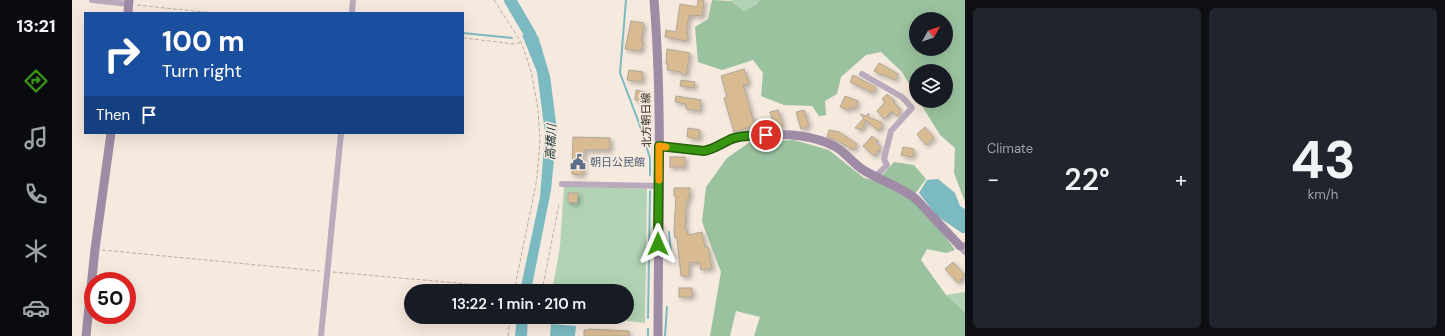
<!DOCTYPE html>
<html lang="en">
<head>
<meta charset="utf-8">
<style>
	:root { --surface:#171b24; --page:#20242c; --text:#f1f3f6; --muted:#9ea1a6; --accent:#389510 }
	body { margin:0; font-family:"DM Sans","Noto Sans JP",sans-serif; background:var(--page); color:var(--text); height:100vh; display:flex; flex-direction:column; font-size:15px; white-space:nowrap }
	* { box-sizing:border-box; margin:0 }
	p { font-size:13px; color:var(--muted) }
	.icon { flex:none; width:22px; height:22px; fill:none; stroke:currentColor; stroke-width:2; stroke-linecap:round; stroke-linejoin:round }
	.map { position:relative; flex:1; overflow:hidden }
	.drawer { display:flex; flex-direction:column; gap:8px; padding:8px; background:#0d0f14; width:480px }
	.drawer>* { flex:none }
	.banner { position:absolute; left:12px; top:12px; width:380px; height:122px; border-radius:0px; box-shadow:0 4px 16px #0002; background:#1a4fa0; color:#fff; overflow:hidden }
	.needle { width:26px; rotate:50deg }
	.buttons { position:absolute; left:837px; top:12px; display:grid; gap:8px }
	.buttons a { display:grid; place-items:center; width:44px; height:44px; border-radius:50%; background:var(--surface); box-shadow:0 4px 16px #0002; font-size:20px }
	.speed { position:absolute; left:12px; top:272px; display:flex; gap:8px; font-size:20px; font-weight:700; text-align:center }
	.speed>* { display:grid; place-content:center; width:52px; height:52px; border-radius:50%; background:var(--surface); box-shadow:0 4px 16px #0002; line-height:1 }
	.speed .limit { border:6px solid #d22; background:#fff; color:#111 }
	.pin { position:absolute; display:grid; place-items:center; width:34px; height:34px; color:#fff; margin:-17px; border:2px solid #fff; border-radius:50%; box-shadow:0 1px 4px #0007 }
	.me { position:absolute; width:44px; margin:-22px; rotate:0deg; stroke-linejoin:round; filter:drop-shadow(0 0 3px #0008) }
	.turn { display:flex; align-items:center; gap:14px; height:84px; padding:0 12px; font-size:18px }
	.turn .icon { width:52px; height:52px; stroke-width:2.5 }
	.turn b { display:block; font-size:28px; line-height:34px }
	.then { display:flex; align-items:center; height:38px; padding:0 12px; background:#0003; gap:8px; font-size:15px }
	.big { font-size:30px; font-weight:600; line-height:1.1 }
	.drawer .card { flex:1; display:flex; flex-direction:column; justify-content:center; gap:6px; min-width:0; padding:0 14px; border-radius:6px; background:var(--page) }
	.drawer .dial { align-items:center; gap:0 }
	.dial b { font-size:52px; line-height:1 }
	.heat { display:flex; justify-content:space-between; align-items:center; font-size:22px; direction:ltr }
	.drawer .tiles { flex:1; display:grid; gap:8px; grid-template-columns:repeat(2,1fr) }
	.trip { position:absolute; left:332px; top:284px; width:230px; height:40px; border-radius:20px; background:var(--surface); box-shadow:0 4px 16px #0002; font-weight:600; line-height:40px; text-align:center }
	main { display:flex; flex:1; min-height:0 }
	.dock { display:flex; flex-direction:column; width:72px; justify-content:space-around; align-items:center; background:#090b0e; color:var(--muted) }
	.dock .icon { width:28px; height:28px }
	.dock .current { color:var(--accent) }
	.dock b { font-size:18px; color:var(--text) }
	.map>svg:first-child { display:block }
	.green { fill:#b1d2b3 }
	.forest { fill:#9bc29e; fill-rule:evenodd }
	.water { fill:#7bbac1 }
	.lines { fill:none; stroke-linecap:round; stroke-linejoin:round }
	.stream { stroke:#7bbac1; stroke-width:2 }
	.river { stroke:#7bbac1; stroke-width:12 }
	.building { fill:#d9bb92; stroke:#b0a699; filter:url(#shadow) }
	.path { stroke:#bab0a6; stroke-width:1; stroke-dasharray:4 2; stroke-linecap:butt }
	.street { stroke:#b9abbc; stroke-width:6 }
	.secondary { stroke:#9f8ba5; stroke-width:9 }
	.route-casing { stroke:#24610a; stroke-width:10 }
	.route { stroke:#389510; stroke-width:7 }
	.slow { stroke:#f59e0b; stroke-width:7 }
	.labels { text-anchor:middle; stroke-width:3.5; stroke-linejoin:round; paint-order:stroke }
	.street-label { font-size:11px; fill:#332e29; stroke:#f6e9dd }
	.service-label { font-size:11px; fill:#4e5e75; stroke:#f6e9dd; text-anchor:start }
	.water-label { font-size:12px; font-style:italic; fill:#103134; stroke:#f6e9dd }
</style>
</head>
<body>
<main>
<nav class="dock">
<b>13:21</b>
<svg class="icon current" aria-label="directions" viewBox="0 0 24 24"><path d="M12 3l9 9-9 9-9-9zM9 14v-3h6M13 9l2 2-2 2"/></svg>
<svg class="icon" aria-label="music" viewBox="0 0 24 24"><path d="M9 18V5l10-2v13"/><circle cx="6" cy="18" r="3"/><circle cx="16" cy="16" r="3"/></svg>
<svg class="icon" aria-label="phone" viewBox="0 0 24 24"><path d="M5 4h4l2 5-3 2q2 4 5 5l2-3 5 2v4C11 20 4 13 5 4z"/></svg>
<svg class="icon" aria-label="climate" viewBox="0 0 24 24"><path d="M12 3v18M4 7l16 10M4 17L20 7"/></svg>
<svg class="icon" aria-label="car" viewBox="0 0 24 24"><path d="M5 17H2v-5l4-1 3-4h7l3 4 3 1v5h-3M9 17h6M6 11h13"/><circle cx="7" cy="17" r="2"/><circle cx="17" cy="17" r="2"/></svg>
</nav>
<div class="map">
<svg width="893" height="336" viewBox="0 0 893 336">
	<defs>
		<filter id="shadow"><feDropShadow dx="2.5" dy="2.5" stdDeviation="2" flood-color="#0004"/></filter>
	</defs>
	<rect width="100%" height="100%" fill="#f6e9dd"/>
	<g class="green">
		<polygon points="660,0 688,0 685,4 672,11 659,1"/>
		<polygon points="492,186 575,189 573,323 522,317 555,317 555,291 480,291 488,247"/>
		<polygon points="893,292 893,312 874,295"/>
	</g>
	<g class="forest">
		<path d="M 640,0 L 659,1 L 672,11 L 685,4 L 688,0 L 893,0 L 893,202 L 882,173 L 883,148 L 868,135 L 847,101 L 874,101 L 874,71 L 844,71 L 844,96 L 830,72 L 809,52 L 794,55 L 769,77 L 765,94 L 753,101 L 754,115 L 747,116 L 740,106 L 712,105 L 689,96 L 691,73 L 681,60 L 650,70 L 626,62 L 623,27 L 636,19 ZM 844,19 L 874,19 L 874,49 L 844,49 Z"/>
		<polygon points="722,140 757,150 792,178 805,181 822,162 842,165 854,179 843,194 883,250 874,253 855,249 849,260 874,295 893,312 893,336 682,336 688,317 664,311 658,336 638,336 649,272 630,222 634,187 655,158 678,142"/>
	</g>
	<g class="water">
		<polygon points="450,35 466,36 478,76 485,130 479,190 459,291 448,291 468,197 473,133 465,72"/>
		<polygon points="866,179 883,193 888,206 893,209 893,233 890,233 865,216 847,193 855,180"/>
		<polygon points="445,317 456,317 455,336 443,336"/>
		<polygon points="479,324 504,326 503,336 478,336"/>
	</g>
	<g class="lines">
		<g class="stream">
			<polyline points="554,0 548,73 567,123 578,158 578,175"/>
			<polyline points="391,33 440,38"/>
			<polyline points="597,232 599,252"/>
			<polyline points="576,318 578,191"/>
			<polyline points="576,336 576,329"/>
			<polyline points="593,336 595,307"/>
		</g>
		<polyline class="river" points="438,0 458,34 464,50"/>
	</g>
	<g class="building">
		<polygon points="626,0 632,0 630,16 617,15 614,33 616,34 615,41 593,37 594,30 604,32 608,4 625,7"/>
		<polygon points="559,21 572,23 569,41 571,41 569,51 553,49"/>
		<polygon points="595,49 618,53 614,75 609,74 609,72 595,70 596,64 594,64"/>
		<polygon points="807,63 826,74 823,80 810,74 809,75 802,71"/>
		<polygon points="672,69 677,83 671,85 683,126 662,132 652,98 655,97 649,76"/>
		<polygon points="557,70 571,72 570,82 555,80"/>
		<polygon points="781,75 804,87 801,93 778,82"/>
		<polygon points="609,80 623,82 622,88 608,86"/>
		<polygon points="564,90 574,92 572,101 563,100"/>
		<polygon points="815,94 823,101 821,102 829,110 825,116 820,111 812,119 805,111 813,102 810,99"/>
		<polygon points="604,96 629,100 628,111 614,109 614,104 603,102"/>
		<polygon points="773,96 786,101 783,109 778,107 776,110 768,107"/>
		<polygon points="706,110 711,126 703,128 698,112"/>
		<polygon points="732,110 737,126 729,129 724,112"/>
		<polygon points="797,113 796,117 809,122 811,125 806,131 794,120 790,130 783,128 792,118 788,114 794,116"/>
		<polygon points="853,127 862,138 854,145 845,134"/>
		<polygon points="616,128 628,130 627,139 615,137"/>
		<polygon points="757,130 767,132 785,144 781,150 766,141 755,137"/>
		<polygon points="800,136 806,141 804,143 809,147 802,156 791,146"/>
		<polygon points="501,137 538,138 538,150 512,150 511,175 500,174"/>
		<polygon points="831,147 842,149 841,157 829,155"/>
		<rect x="598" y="157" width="15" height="10"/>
		<polygon points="602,188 618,188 617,199 615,199 615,204 614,204 613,230 615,230 616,235 630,232 633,247 636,247 640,268 629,270 628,262 617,263 617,276 609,276 605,238 603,238 602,231 604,196 602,196"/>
		<polygon points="496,193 506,193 505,203 496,202"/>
		<polygon points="881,262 893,275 886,283 873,269"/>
		<rect x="607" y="288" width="13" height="9"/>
		<polygon points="517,329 557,331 557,336 512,336 512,330 517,330"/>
	</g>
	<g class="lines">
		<g class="path">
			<polyline points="422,0 449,42 459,71 466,109 468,141 465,179 442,291"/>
			<polyline points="65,5 141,13"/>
			<polyline points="391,38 443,44 449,42"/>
			<polyline points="30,250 248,271"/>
			<polyline points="261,272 442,288"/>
			<polyline points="470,291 487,204"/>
			<polyline points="468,317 468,319"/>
			<polyline points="436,336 438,317"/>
		</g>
		<g class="street">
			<polyline points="20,0 57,4"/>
			<polyline points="280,13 281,0"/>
			<polyline points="790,74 830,97 840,108 819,131 812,159 815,165 804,176"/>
			<polyline points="490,184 587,186"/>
			<polyline points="893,245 888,246 893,252"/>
			<polyline points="249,336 269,133"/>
		</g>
		<g class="secondary">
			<path d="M 582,0 C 591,111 586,224 586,336"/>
			<polyline points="56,13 57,0"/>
			<path d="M 587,146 L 632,151 C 647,149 657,138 672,136 C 701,133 736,133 762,146 C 774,152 782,165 793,171 C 810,181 829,187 844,199 L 888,246"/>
			<polyline points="14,336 23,249 39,133"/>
		</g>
	</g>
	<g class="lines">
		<defs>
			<path id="route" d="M 586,244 L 587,146 L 632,151 C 643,149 650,143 659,139 C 670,135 682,136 694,135"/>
		</defs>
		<use href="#route" class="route-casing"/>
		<use href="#route" class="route"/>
		<polyline class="slow" points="587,180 587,146 594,147"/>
	</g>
	<defs>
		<symbol id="civic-bare" viewBox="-9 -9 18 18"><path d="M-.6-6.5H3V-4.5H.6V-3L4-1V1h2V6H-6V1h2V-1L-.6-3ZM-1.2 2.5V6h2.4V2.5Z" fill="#5c6f8a" stroke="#f6e9dd" stroke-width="2.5" paint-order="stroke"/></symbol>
	</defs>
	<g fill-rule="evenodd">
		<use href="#civic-bare" x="495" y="151" width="22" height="22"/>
	</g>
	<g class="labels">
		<g class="street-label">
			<text transform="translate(574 120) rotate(-91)" y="4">北方朝日線</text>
		</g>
		<g class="service-label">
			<text x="518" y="166">朝日公民館</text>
		</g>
		<g class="water-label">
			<text transform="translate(479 142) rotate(-88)" y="4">高橋川</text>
		</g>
	</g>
</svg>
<div class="buttons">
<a><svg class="needle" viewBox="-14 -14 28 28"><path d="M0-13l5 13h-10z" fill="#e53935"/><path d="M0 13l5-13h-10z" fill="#9ea1a6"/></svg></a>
<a><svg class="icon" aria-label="layers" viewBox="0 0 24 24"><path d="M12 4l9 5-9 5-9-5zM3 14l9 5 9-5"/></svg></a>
</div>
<div class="speed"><div class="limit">50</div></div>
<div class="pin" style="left:694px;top:135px;background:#d93025"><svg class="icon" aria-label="arrive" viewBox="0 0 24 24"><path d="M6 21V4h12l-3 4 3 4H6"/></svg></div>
<svg class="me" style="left:586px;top:244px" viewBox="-20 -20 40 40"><path d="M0-17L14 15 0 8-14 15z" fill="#389510" stroke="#fff" stroke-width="4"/></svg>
<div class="trip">13:22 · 1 min · 210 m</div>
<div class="banner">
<div class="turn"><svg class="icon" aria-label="right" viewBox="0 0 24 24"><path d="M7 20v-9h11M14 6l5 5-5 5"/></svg><div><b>100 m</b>Turn right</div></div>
<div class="then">Then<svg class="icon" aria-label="arrive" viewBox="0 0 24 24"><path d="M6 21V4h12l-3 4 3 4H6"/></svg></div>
</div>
</div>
<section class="drawer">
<div class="tiles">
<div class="card"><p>Climate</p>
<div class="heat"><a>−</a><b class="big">22°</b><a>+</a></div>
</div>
<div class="card dial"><b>43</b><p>km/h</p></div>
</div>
</section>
</main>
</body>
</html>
